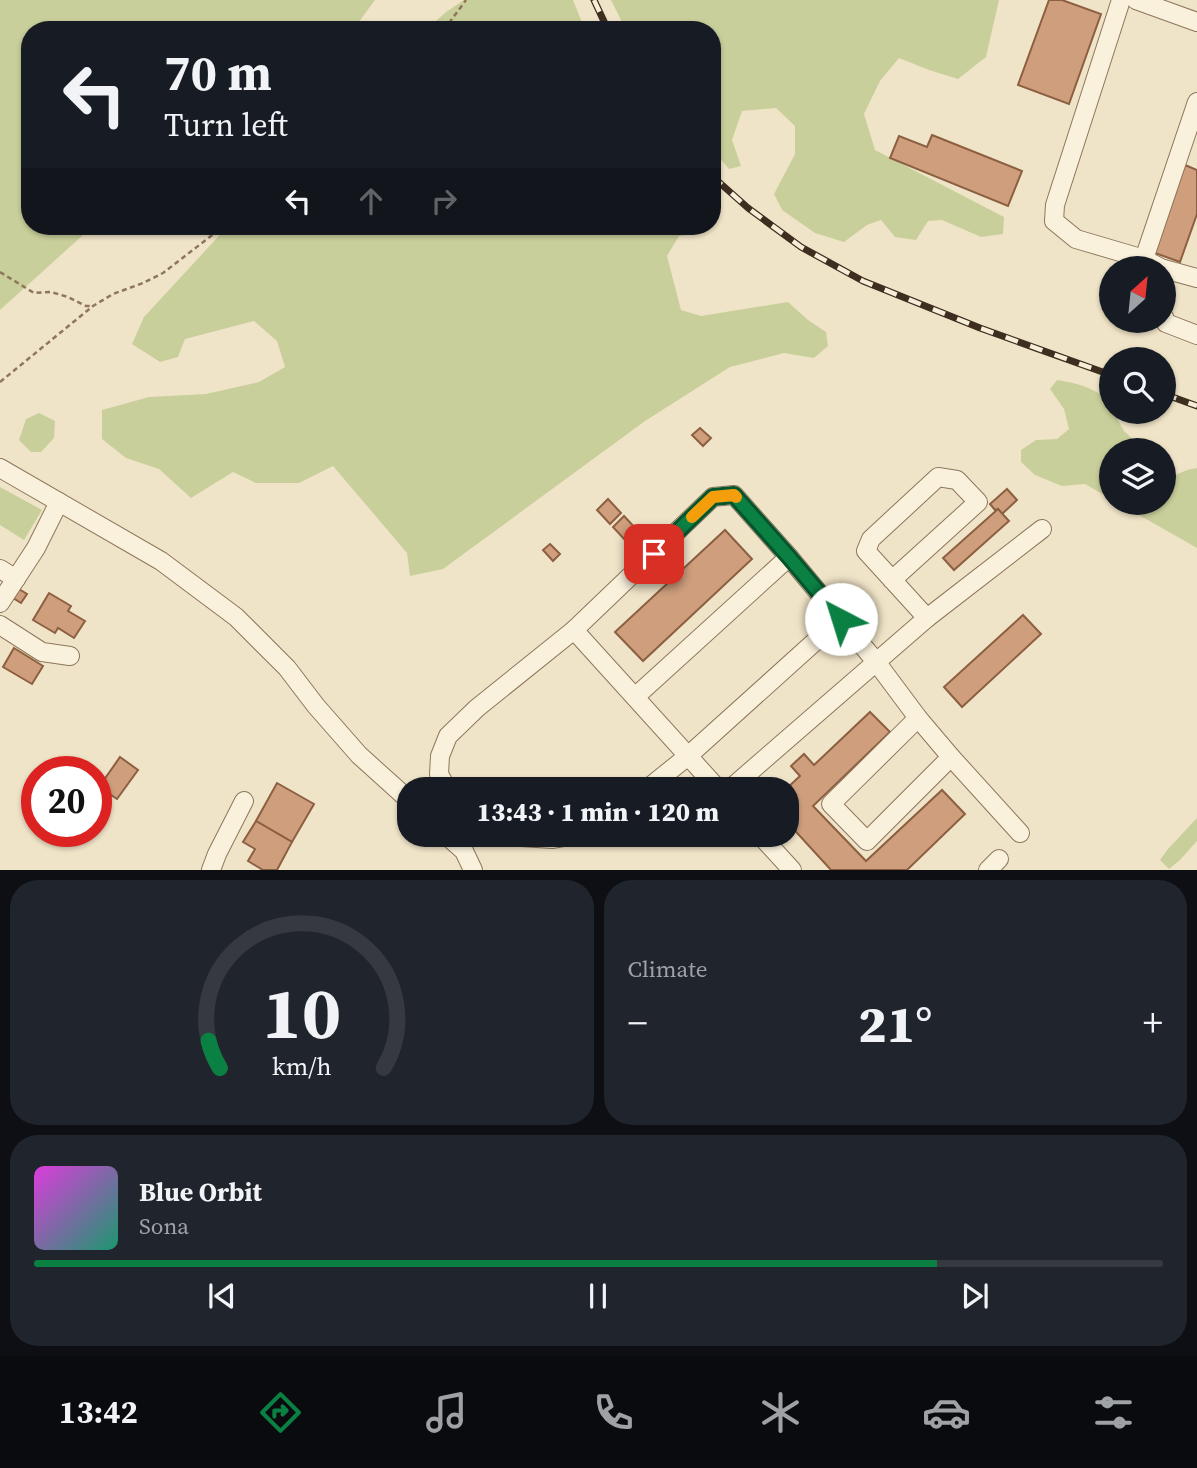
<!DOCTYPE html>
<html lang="en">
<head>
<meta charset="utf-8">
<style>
	:root { --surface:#171b24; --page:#20242c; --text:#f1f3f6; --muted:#9ea1a6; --line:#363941; --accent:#0b8043 }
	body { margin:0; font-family:"Source Serif 4",serif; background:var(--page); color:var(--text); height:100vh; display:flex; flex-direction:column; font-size:26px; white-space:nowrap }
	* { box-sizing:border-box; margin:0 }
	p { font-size:23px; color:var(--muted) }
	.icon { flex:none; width:38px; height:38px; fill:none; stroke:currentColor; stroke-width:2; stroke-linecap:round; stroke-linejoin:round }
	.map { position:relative; height:870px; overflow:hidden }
	.sheet { display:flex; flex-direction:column; gap:10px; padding:10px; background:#0d0f14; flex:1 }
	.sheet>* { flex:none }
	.guide { position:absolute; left:21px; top:21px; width:700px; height:214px; border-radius:28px; box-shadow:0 2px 5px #0004; background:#171b24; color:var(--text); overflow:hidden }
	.needle { width:46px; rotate:27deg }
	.tools { position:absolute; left:1099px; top:256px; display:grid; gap:14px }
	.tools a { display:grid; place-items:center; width:77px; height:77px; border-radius:50%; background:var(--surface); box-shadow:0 2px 5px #0004; font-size:35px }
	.speed { position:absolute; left:21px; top:756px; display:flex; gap:14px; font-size:35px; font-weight:700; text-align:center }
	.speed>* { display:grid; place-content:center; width:91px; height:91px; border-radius:50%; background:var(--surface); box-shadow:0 2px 5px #0004; line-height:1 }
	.speed .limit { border:10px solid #d22; background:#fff; color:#111 }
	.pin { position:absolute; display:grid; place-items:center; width:60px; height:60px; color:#fff; margin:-30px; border-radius:14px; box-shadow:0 4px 10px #0006 }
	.me { position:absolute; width:77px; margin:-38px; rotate:320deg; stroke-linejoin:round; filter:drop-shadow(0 0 5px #0008) }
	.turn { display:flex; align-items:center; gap:24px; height:147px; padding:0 28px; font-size:32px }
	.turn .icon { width:91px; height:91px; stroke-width:2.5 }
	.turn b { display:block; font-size:49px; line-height:60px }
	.lanes { display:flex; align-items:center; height:66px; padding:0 28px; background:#0003; justify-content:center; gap:35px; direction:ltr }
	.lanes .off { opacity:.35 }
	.big { font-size:52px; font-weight:800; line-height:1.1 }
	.sheet .widget { flex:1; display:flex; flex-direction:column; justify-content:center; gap:10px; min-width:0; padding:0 24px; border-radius:28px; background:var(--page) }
	.sheet .dial { align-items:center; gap:0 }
	.dial svg { height:182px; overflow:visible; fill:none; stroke:var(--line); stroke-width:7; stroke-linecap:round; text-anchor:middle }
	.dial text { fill:var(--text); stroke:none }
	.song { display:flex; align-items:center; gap:21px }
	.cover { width:84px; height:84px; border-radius:10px; background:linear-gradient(135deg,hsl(300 70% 55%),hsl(160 70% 35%)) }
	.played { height:7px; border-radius:4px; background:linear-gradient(90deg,var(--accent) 80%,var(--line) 80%) }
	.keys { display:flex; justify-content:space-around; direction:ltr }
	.heat { display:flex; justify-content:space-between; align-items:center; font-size:38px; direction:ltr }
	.sheet .tiles { flex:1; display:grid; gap:10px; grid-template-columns:1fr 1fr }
	.widget:last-child { grid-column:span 2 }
	.trip { position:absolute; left:397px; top:777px; width:402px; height:70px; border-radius:28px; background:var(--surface); box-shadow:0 2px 5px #0004; font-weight:800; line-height:70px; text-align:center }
	.dock { display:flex; height:112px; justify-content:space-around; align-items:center; background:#090b0e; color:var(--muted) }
	.dock .icon { width:49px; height:49px }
	.dock .on { color:var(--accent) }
	.dock b { font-size:32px; color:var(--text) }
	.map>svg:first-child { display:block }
	.green { fill:#c9cf9b }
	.building { fill:#cf9f7d; stroke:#8d5f41; stroke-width:2 }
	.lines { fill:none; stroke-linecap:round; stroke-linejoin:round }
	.minor-casing { stroke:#8d765c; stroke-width:20 }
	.path { stroke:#8d765c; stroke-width:2.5; stroke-dasharray:5 3.5; stroke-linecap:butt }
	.minor { stroke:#faf1dc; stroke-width:18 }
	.rail-casing { stroke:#3d2e20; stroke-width:7 }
	.rail { stroke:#f7eed8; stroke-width:4.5; stroke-dasharray:13; stroke-linecap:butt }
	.route-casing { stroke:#07532c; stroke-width:18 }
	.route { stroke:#0b8043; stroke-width:12 }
	.slow { stroke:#f59e0b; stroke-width:12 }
</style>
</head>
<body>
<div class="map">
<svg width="1197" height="870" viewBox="0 0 1197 870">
	<rect width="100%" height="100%" fill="#f0e4c8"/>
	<g class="green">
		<polygon points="0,0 375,0 353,30 30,30 30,226 93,226 0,310"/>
		<polygon points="464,0 573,0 585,30 426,30 446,12"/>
		<polygon points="611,0 999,0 986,57 958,79 929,70 899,58 880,81 864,114 875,150 1004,217 1003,234 981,237 942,220 928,221 916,240 895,237 881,220 867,225 844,242 815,233 782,210 774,194 795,154 795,126 776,108 742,111 732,140 741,166 729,169 712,149 712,30 626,30"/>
		<polygon points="228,226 710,226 706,232 679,236 667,256 681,310 701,316 788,302 808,320 826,332 828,346 814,358 784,353 730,367 645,421 443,569 410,576 407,553 333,466 299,483 256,483 233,472 191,498 159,469 126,458 102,439 102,410 149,397 206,394 259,382 285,367 277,341 254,321 185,339 178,357 160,362 132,344 144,317"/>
		<path d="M 1057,380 C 1075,383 1107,389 1111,411 L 1113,411 L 1124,431 L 1138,444 L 1139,450 L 1111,450 L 1111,499 L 1085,484 L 1062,486 L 1035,475 L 1021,462 L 1021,450 L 1036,440 L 1057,439 L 1069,429 L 1064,409 L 1050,389 Z"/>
		<polygon points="39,413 55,421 54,438 41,452 31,452 19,440 26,419"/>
		<path d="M 1197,468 L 1197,548 L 1116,502 L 1164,502 L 1164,478 C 1176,477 1184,469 1197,468 Z"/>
		<polygon points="0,487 42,510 24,540 0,525"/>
		<polygon points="1197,818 1197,841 1180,860 1169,869 1160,860 1168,849"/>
	</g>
	<g class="building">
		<polygon points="1049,0 1062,0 1101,14 1069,104 1018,85"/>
		<polygon points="932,135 1022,171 1008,206 890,158 899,136 927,147"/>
		<polygon points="1185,165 1197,170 1197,214 1180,262 1155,253"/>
		<polygon points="700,428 711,438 703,446 692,435"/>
		<polygon points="1007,489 1017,500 1002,514 998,509 995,510 990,504"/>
		<polygon points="608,499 621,513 610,524 597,510"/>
		<polygon points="998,509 1009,521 954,570 943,558"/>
		<polygon points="624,516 637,530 626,541 613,527"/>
		<polygon points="725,530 752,559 643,661 615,632"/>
		<polygon points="550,544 560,554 553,561 543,550"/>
		<polygon points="19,589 27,594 21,603 13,598"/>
		<polygon points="49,593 71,606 68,611 85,621 74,638 58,628 55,633 33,620"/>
		<polygon points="1023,615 1041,634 962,707 944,687"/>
		<polygon points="14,648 43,666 32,684 3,667"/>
		<polygon points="870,712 890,732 813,806 866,861 942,790 965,814 907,870 831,870 788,823 788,789 786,789 800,776 791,766 804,754 814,765"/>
		<polygon points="120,757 138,770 117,799 99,787"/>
		<polygon points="277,783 314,804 292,842 256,821"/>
		<polygon points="256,821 292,842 277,870 263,870 248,861 255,849 243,842"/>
	</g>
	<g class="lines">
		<defs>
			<g id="minor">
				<polyline points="1121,0 1055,205 1054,221 1076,239 1144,259"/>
				<polyline points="1136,0 1197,22"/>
				<polyline points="1161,268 1144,259 1197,102"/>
				<polyline points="1164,269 1197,278"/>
				<polyline points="1164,317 1166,323 1197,335"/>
				<polyline points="0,468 161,561 236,617 287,668 316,706 359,755 410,801"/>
				<polyline points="0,569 16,579"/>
				<polyline points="892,580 978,502 957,480 938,477 871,539 866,551 927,618"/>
				<polyline points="0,603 36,548 59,502"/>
				<polyline points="0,625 42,652 70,656"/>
				<polyline points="635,697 789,557"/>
				<polyline points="918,718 831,804 867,841 951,757"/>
				<polyline points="447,789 439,774 440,756 448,736 477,708 574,630"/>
				<polyline points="647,789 688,756 840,619"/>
				<polyline points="718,789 574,630 713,497 734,495 789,557 877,663 918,718 951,757 1020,833"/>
				<polyline points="730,789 927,618 1042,529"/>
				<polyline points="446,835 464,851 473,870"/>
				<polyline points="517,835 521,837 553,839 575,835"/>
				<polyline points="760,835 792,870"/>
				<polyline points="211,870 217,854 244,801"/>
				<polyline points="988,870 999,859"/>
			</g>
		</defs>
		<use href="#minor" class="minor-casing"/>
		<g class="path">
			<polyline points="444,30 466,0"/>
			<polyline points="0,272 34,293 51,292 68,297 86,306 93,306"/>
			<polyline points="0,382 93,306 113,294 143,283 163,273 224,226"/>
		</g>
		<use href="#minor" class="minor"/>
		<defs>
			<g id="rail">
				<polyline points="594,0 608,30"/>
				<polyline points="712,176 748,208 801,247 863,281 980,328 1111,375"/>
				<polyline points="1164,394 1197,406"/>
			</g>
		</defs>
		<use href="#rail" class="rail-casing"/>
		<use href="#rail" class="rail"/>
	</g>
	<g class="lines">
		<defs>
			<polyline id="route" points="654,554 713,497 734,495 789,557 841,619"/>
		</defs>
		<use href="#route" class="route-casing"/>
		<use href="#route" class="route"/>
		<polyline class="slow" points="692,517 713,497 734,495 736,497"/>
	</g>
</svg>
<div class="tools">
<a><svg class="needle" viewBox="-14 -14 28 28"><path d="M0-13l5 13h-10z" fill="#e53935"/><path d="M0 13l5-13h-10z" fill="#9ea1a6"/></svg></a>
<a><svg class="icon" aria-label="search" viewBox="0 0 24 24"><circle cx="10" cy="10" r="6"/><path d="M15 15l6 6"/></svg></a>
<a><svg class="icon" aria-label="layers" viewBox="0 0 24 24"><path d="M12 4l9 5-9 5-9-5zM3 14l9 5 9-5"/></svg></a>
</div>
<div class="speed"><div class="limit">20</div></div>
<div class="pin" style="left:654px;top:554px;background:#d93025"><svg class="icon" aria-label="arrive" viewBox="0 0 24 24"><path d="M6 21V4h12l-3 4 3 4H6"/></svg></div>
<svg class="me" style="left:841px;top:619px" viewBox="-20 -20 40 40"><circle r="19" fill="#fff"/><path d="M0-13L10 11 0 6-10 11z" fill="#0b8043"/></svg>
<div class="trip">13:43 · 1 min · 120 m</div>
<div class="guide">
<div class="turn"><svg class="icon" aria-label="left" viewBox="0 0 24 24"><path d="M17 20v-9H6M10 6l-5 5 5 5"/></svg><div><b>70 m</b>Turn left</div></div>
<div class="lanes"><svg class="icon" aria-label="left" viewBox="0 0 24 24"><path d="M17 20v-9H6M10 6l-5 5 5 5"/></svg><svg class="icon off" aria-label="ahead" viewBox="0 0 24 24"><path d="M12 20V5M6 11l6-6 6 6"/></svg><svg class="icon off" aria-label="right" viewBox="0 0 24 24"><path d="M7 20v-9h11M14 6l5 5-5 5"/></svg></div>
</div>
</div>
<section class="sheet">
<div class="tiles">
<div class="widget dial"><svg viewBox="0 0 100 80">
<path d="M14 69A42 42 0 1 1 86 69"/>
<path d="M14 69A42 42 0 0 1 9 57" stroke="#0b8043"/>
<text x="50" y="56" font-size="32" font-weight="700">10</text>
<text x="50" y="72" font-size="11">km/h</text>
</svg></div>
<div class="widget"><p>Climate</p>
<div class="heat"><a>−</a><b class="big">21°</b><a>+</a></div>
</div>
<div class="widget">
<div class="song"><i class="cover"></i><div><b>Blue Orbit</b><p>Sona</p></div></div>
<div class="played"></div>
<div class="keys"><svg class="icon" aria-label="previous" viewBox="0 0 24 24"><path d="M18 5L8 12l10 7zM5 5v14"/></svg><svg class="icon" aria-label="pause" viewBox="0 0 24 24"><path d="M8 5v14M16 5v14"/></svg><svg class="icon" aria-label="next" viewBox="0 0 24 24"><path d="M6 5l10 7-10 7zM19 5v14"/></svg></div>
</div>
</div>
</section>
<nav class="dock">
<b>13:42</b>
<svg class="icon on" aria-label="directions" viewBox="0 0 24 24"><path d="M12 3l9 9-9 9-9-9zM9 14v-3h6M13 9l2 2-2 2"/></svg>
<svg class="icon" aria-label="music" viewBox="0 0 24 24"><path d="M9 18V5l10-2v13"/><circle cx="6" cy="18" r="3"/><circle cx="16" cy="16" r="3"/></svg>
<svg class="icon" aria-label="phone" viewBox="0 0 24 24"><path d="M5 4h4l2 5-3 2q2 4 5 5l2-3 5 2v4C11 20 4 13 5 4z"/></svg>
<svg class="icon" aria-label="climate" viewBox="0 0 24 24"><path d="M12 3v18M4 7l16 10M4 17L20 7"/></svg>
<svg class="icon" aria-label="car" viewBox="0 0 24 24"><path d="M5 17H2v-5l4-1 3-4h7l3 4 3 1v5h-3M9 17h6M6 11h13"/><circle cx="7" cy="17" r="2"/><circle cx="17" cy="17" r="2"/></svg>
<svg class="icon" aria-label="filters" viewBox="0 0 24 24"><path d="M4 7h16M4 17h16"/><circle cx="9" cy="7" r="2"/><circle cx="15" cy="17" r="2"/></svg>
</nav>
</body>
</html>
